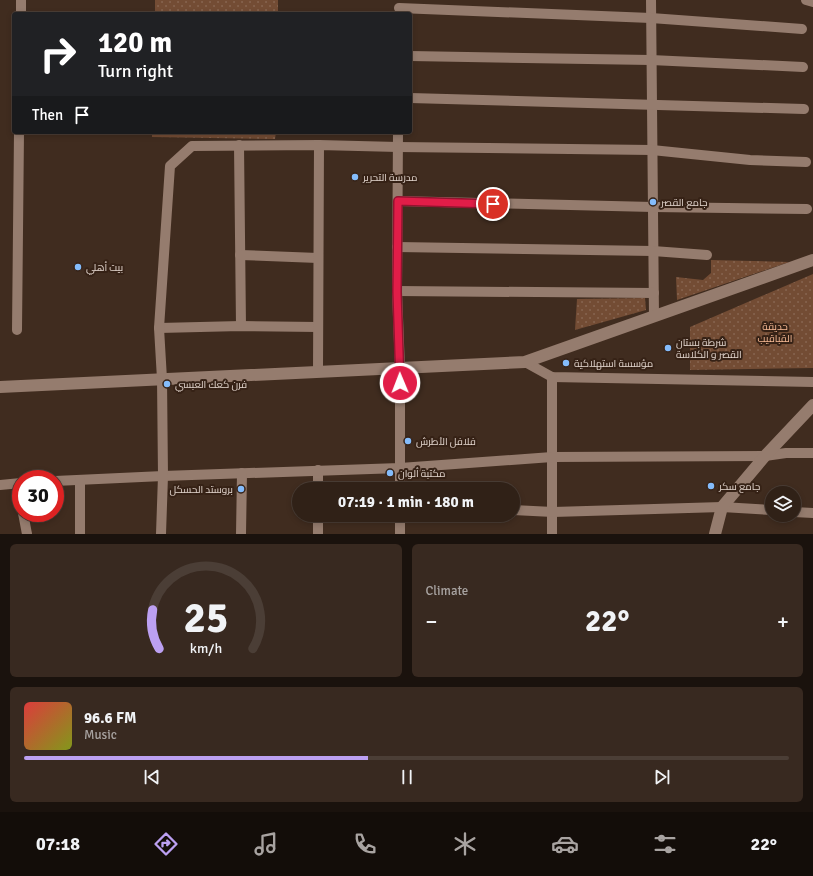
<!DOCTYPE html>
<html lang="en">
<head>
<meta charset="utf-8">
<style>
	:root { --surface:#302117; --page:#382920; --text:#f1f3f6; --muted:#a8a3a1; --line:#4b3e36; --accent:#bca0f2 }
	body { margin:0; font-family:Signika,Cairo,sans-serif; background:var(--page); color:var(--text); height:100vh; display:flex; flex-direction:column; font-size:15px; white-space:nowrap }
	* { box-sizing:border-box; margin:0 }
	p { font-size:13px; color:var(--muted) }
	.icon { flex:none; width:22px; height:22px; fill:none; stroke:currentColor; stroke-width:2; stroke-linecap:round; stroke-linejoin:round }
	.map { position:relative; height:534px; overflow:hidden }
	.drawer { display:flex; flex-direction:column; gap:10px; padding:10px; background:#1a120d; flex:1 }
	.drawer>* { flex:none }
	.top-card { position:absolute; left:12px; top:12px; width:400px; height:122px; border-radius:4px; box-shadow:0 2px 6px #0003,0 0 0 1px var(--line); background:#202124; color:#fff; overflow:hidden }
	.tools { position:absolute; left:765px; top:486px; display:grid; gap:8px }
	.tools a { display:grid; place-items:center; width:36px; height:36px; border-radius:50%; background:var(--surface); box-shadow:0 2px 6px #0003,0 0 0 1px var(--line); font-size:20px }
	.speed { position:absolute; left:12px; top:470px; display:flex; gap:8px; font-size:20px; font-weight:700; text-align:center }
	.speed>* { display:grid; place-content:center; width:52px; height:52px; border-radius:50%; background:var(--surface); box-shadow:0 2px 6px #0003,0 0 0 1px var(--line); line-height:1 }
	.speed .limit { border:6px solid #d22; background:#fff; color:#111 }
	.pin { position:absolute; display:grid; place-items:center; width:34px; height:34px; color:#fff; margin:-17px; border:2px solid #fff; border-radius:50%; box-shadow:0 1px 4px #0007 }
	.me { position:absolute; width:44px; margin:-22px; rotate:359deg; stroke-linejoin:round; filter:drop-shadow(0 0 3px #0008) }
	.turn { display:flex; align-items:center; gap:14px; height:84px; padding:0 20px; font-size:18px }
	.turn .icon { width:52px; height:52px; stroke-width:2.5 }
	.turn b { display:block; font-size:28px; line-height:34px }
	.then { display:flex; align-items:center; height:38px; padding:0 20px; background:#0003; gap:8px; font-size:15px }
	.big { font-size:30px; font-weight:700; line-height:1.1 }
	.drawer .widget { flex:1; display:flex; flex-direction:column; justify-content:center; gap:6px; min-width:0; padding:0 14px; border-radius:6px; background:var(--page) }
	.drawer .dial { align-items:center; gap:0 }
	.dial svg { height:104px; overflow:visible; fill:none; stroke:var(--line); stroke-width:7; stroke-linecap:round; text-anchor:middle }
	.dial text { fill:var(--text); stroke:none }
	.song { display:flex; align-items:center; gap:12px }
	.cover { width:48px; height:48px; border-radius:6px; background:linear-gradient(135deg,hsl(0 70% 55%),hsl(70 70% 35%)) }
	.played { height:4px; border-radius:2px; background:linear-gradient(90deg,var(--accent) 45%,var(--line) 45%) }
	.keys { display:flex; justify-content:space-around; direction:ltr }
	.heat { display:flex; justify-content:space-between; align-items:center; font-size:22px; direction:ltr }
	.drawer .tiles { flex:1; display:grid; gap:10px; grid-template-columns:1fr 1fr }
	.widget:last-child { grid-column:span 2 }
	.trip { position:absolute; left:292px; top:482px; width:228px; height:40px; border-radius:20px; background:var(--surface); box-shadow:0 2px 6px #0003,0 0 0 1px var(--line); font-weight:700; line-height:40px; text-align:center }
	.dock { display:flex; height:64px; justify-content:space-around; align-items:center; background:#130d09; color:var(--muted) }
	.dock .icon { width:28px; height:28px }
	.dock .on { color:var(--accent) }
	.dock b { font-size:18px; color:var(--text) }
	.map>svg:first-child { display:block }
	.park { fill:url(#park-dots) }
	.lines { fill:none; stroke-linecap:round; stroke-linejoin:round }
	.street { stroke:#957c6e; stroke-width:10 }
	.secondary { stroke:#957c6e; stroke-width:12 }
	.route-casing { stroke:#92132f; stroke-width:10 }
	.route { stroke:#e11d48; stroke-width:7 }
	.poi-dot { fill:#84bcfb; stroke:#362216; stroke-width:1.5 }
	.labels { text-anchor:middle; stroke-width:4; stroke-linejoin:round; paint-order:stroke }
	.poi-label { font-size:10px; fill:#e2d5cd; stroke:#362216; text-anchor:start }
	.park-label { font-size:10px; fill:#f7ba95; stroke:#362216 }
</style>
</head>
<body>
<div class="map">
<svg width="813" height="534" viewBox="0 0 813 534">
	<defs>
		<pattern id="park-dots" width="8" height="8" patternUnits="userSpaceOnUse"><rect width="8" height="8" fill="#734c34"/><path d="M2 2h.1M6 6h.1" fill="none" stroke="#876550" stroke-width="1.8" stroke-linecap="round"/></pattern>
	</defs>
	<rect width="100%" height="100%" fill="#402c1f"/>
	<g class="park">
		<rect x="155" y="0" width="123" height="14"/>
		<polygon points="152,132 276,132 275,139 152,137"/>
		<polygon points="711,260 789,262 677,300 676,277 703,280 711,273"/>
		<polygon points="813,274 813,368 690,370 690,327"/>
		<polygon points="645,298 646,310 575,330 577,299"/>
	</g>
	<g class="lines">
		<g class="street">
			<polyline points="651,0 654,316"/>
			<polyline points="806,0 813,2"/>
			<polyline points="399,8 651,18 802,29"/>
			<polyline points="21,14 21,0"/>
			<polyline points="410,56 651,60 803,67"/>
			<polyline points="410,98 804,109"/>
			<polyline points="398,132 397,291 400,369 400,489"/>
			<polyline points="239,145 241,326"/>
			<polyline points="398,201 653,207 807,209"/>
			<polyline points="397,247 653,251 707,255"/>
			<polyline points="240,255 318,258"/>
			<polyline points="397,291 654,293"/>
			<polyline points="159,328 241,326 318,327"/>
			<polyline points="17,330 19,132"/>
			<polyline points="525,362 552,377 813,382"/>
			<polyline points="318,371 319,145"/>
			<polyline points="552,377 552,534"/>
			<polyline points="318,470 318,489"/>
			<polyline points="55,481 163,476 400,468 552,457 765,456 786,453 813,453"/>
			<polyline points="17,484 21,504"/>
			<polyline points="0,485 21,483"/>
			<polyline points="513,510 553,512 722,507 772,510"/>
			<polyline points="794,512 813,513"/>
			<polyline points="23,513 27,534"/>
			<polyline points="318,515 318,534"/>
			<polyline points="80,534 80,480"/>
			<polyline points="161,534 163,476 162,379 159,328 170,166 192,146 319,145 398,147 652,150 750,160 806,162"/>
			<polyline points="241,534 242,473"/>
			<polyline points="400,534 400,515"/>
		</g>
		<g class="secondary">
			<polyline points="0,387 525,362 813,260"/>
			<polyline points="715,534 722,507 765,456 813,405"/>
		</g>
	</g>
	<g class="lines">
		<defs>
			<polyline id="route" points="400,383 397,292 398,201 493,204"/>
		</defs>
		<use href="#route" class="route-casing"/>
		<use href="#route" class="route"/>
	</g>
	<g class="poi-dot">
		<circle cx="355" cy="177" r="4"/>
		<circle cx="653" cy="202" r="4"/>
		<circle cx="78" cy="267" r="4"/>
		<circle cx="668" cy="348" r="4"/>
		<circle cx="566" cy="363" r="4"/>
		<circle cx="167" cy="384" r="4"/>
		<circle cx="408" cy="441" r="4"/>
		<circle cx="390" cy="473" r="4"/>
		<circle cx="711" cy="486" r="4"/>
		<circle cx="241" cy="489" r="4"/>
	</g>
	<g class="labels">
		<g class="poi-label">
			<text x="363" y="181">مدرسة التحرير</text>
			<text x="661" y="206">جامع القصر</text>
			<text x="86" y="271">بيت أهلي</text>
			<text x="676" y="346">شرطة بستان<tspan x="676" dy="12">القصر و الكلاسة</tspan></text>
			<text x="574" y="367">مؤسسة استهلاكية</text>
			<text x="175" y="388">فرن كعك العبسي</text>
			<text x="416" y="445">فلافل اﻷطرش</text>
			<text x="398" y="477">مكتبة ألوان</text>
			<text x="719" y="490">جامع سكر</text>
			<text x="233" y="493" text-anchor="end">بروستد الحسكل</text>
		</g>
		<g class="park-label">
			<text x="775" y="330">حديقة<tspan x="775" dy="12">القباقيب</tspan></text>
		</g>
	</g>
</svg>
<div class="tools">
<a><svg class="icon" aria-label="layers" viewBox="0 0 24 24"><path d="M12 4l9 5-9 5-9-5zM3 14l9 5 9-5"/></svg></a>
</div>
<div class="speed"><div class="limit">30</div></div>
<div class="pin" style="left:493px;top:204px;background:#d93025"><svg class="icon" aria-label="arrive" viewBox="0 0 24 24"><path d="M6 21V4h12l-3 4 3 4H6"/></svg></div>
<svg class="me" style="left:400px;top:383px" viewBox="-20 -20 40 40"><circle r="17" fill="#e11d48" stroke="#fff" stroke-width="3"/><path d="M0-11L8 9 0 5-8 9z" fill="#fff"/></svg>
<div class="trip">07:19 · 1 min · 180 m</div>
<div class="top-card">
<div class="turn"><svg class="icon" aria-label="right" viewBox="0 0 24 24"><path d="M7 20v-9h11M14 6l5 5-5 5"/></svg><div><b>120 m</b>Turn right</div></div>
<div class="then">Then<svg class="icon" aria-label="arrive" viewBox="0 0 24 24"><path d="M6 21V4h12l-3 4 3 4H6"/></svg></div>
</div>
</div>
<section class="drawer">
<div class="tiles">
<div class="widget dial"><svg viewBox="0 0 100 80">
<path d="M14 69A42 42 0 1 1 86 69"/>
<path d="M14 69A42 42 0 0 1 9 39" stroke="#bca0f2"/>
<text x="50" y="56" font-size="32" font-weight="700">25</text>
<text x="50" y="72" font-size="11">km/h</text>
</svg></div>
<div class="widget"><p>Climate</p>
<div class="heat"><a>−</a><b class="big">22°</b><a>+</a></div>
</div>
<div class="widget">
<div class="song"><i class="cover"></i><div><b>96.6 FM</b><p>Music</p></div></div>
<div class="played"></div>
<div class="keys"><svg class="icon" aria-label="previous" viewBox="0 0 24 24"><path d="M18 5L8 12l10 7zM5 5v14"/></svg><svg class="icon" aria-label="pause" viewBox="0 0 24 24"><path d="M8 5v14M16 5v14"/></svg><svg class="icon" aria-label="next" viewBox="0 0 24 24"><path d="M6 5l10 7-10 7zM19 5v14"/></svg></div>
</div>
</div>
</section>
<nav class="dock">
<b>07:18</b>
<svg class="icon on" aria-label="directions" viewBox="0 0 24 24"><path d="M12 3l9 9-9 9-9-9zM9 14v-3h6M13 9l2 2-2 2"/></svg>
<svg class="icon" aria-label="music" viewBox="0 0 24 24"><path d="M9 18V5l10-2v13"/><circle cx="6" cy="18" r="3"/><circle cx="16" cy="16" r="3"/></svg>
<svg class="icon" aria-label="phone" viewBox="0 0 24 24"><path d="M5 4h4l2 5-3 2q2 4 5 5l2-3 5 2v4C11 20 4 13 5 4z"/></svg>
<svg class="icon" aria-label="climate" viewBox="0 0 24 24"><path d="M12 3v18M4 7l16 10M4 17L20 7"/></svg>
<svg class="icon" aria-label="car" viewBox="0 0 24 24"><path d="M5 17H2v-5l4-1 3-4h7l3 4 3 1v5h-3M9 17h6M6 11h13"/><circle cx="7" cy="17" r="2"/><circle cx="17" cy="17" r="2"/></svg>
<svg class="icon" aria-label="filters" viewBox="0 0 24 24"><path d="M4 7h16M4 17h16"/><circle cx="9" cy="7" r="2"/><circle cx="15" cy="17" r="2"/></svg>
<b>22°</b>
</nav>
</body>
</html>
